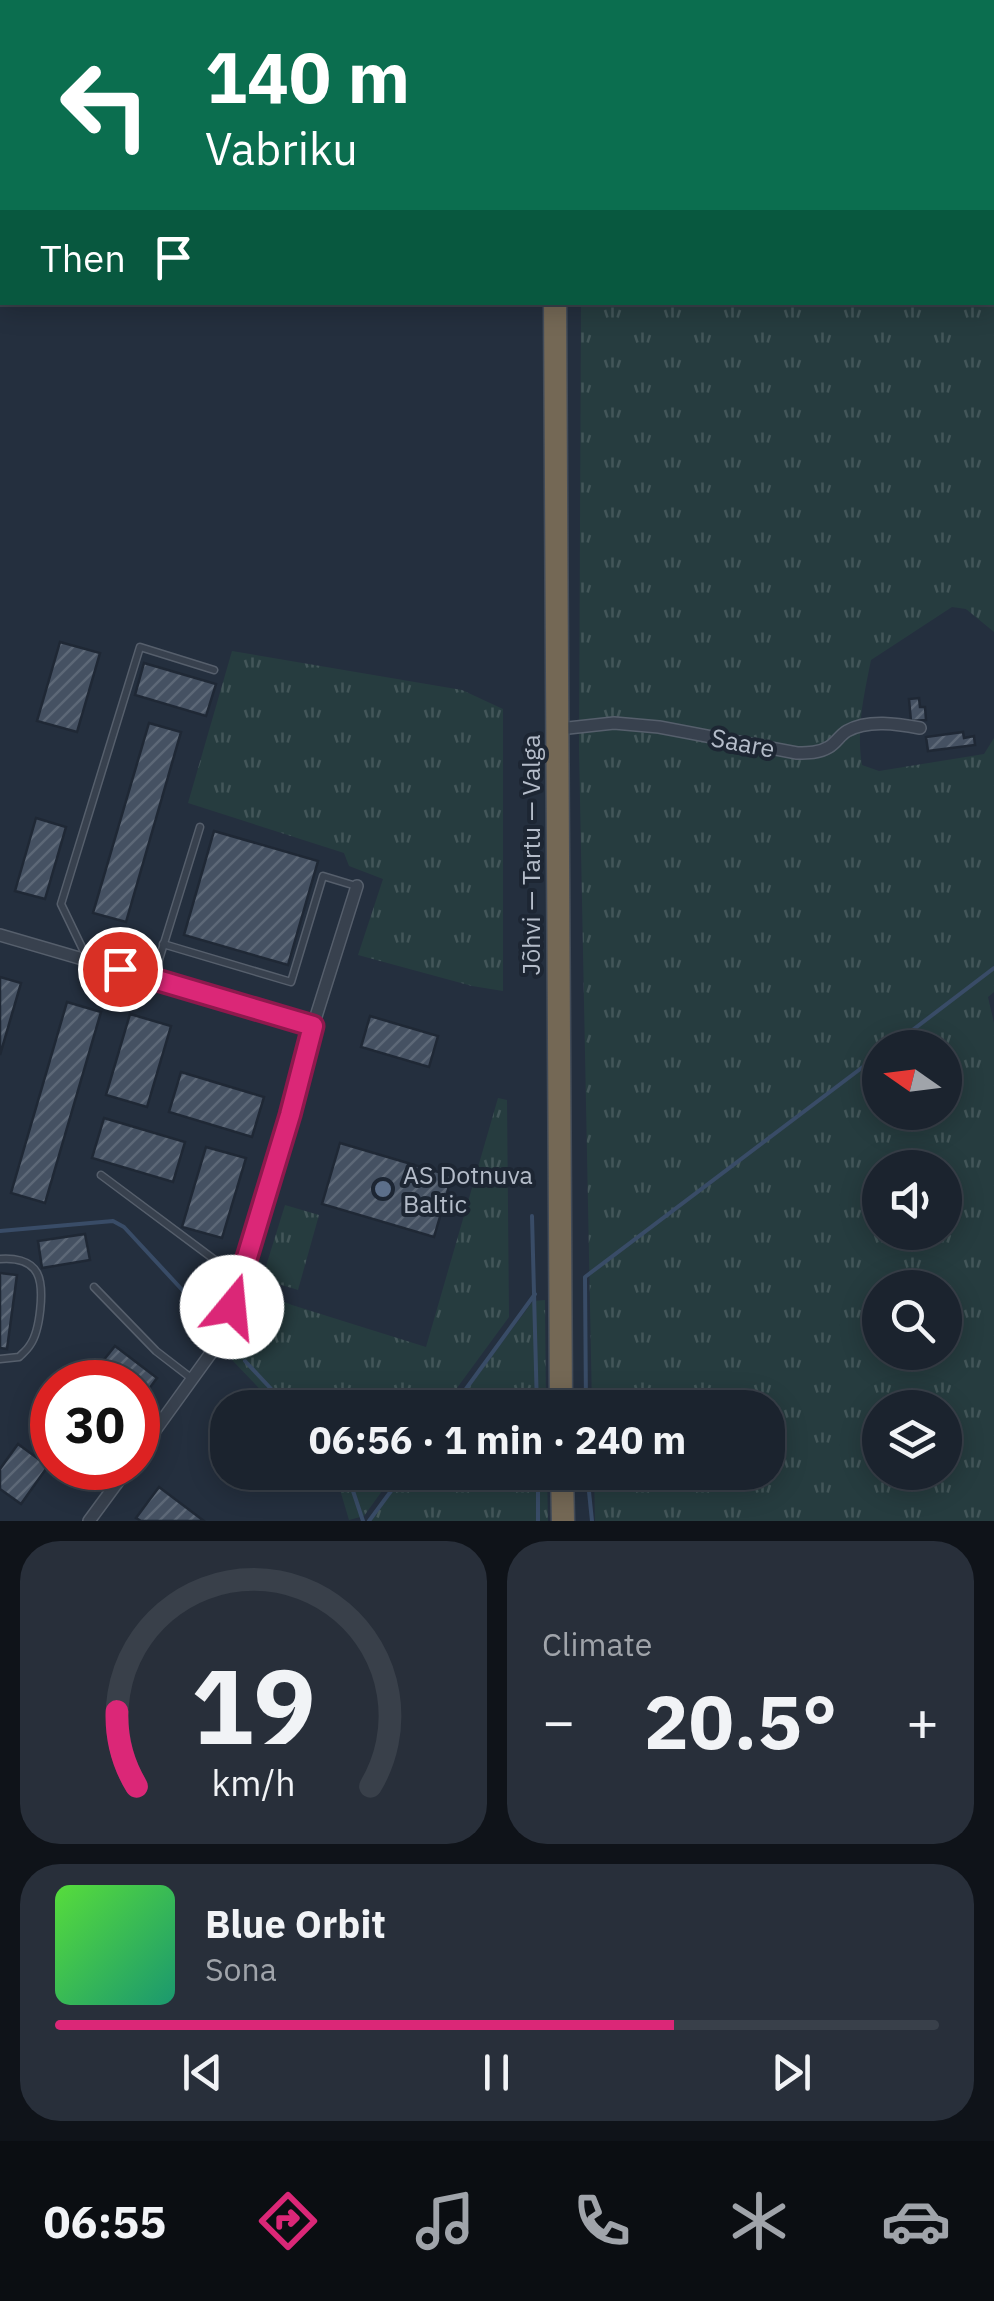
<!DOCTYPE html>
<html lang="en">
<head>
<meta charset="utf-8">
<style>
	:root { --surface:#1b232e; --page:#282f3a; --text:#f1f3f6; --muted:#a0a4aa; --line:#39404a; --accent:#db2777 }
	body { margin:0; font-family:"IBM Plex Sans",sans-serif; background:var(--page); color:var(--text); height:100vh; display:flex; flex-direction:column; font-size:38px; white-space:nowrap }
	* { box-sizing:border-box; margin:0 }
	p { font-size:32px; color:var(--muted) }
	.icon { flex:none; width:55px; height:55px; fill:none; stroke:currentColor; stroke-width:2; stroke-linecap:round; stroke-linejoin:round }
	.map { position:relative; height:1521px; overflow:hidden }
	.details { display:flex; flex-direction:column; gap:20px; padding:20px; background:#0f1319; flex:1 }
	.details>* { flex:none }
	.top-card { position:absolute; left:0px; top:0px; width:995px; height:305px; box-shadow:0 5px 25px #0003,0 0 0 2px var(--line); background:#0b6e4f; color:#fff; overflow:hidden }
	.needle { width:65px; rotate:284deg }
	.controls { position:absolute; left:862px; top:1030px; display:grid; gap:20px }
	.controls a { display:grid; place-items:center; width:100px; height:100px; border-radius:50%; background:var(--surface); box-shadow:0 5px 25px #0003,0 0 0 2px var(--line); font-size:50px }
	.speed { position:absolute; left:30px; top:1360px; display:flex; gap:20px; font-size:50px; font-weight:700; text-align:center }
	.speed>* { display:grid; place-content:center; width:130px; height:130px; border-radius:50%; background:var(--surface); box-shadow:0 5px 25px #0003,0 0 0 2px var(--line); line-height:1 }
	.speed .limit { border:15px solid #d22; background:#fff; color:#111 }
	.pin { position:absolute; display:grid; place-items:center; width:85px; height:85px; color:#fff; margin:-42px; border:5px solid #fff; border-radius:50%; box-shadow:0 2px 10px #0007 }
	.me { position:absolute; width:110px; margin:-55px; rotate:17deg; stroke-linejoin:round; filter:drop-shadow(0 0 8px #0008) }
	.turn { display:flex; align-items:center; gap:35px; height:210px; padding:0 40px; font-size:45px }
	.turn .icon { width:130px; height:130px; stroke-width:2.5 }
	.turn b { display:block; font-size:70px; line-height:85px }
	.then { display:flex; align-items:center; height:95px; padding:0 40px; background:#0003; gap:20px; font-size:38px }
	.big { font-size:75px; font-weight:800; line-height:1.1 }
	.details .card { flex:1; display:flex; flex-direction:column; justify-content:center; gap:15px; min-width:0; padding:0 35px; border-radius:40px; background:var(--page) }
	.details .dial { align-items:center; gap:0 }
	.dial svg { height:260px; overflow:visible; fill:none; stroke:var(--line); stroke-width:7; stroke-linecap:round; text-anchor:middle }
	.dial text { fill:var(--text); stroke:none }
	.song { display:flex; align-items:center; gap:30px }
	.cover { width:120px; height:120px; border-radius:15px; background:linear-gradient(135deg,hsl(110 70% 55%),hsl(160 70% 35%)) }
	.played { height:10px; border-radius:5px; background:linear-gradient(90deg,var(--accent) 70%,var(--line) 70%) }
	.keys { display:flex; justify-content:space-around; direction:ltr }
	.heat { display:flex; justify-content:space-between; align-items:center; font-size:55px; direction:ltr }
	.details .tiles { flex:1; display:grid; gap:20px; grid-template-columns:1fr 1fr }
	.card:last-child { grid-column:span 2 }
	.trip { position:absolute; left:210px; top:1390px; width:575px; height:100px; border-radius:40px; background:var(--surface); box-shadow:0 5px 25px #0003,0 0 0 2px var(--line); font-weight:800; line-height:100px; text-align:center }
	.tab-bar { display:flex; height:160px; justify-content:space-around; align-items:center; background:#0b0e12; color:var(--muted) }
	.tab-bar .icon { width:70px; height:70px }
	.tab-bar .active { color:var(--accent) }
	.tab-bar b { font-size:45px; color:var(--text) }
	.map>svg:first-child { display:block }
	.grass { fill:url(#grass-tufts); fill-rule:evenodd }
	.lines { fill:none; stroke-linecap:round; stroke-linejoin:round }
	.stream { stroke:#394c67; stroke-width:4 }
	.building { fill:url(#building-hatch); stroke:#1f2835; stroke-width:2.5 }
	.lane-casing { stroke:#565f6c; stroke-width:9 }
	.street-casing { stroke:#565f6c; stroke-width:14 }
	.highway-casing { stroke:#434c59; stroke-width:25 }
	.lane { stroke:#38414e; stroke-width:6 }
	.street { stroke:#38414e; stroke-width:11 }
	.highway { stroke:#746855; stroke-width:22 }
	.route-casing { stroke:#8e194d; stroke-width:25 }
	.route { stroke:#db2777; stroke-width:18 }
	.service-dot { fill:#5c6f8a; stroke:#1d2633; stroke-width:4 }
	.labels { text-anchor:middle; stroke-width:8; stroke-linejoin:round; paint-order:stroke }
	.street-label { font-size:25px; fill:#b4bcc9; stroke:#1d2633 }
	.poi-label { font-size:25px; fill:#b4bcc9; stroke:#1d2633; text-anchor:start }
</style>
</head>
<body>
<div class="map">
<svg width="994" height="1521" viewBox="0 0 994 1521">
	<defs>
		<pattern id="grass-tufts" width="24" height="20" patternUnits="userSpaceOnUse" patternTransform="scale(2.5)"><rect width="24" height="20" fill="#263c3f"/><path d="M3 7l-1-3M5 7V3M7 7l1-3M15 17l-1-3M17 17v-4M19 17l1-3" fill="none" stroke="#435659"/></pattern>
		<pattern id="building-hatch" width="6" height="6" patternUnits="userSpaceOnUse" patternTransform="scale(2.5)"><rect width="6" height="6" fill="#455162"/><path d="M-1 1l2-2M0 6l6-6M5 7l2-2" fill="none" stroke="#5d6877"/></pattern>
	</defs>
	<rect width="100%" height="100%" fill="#242f3e"/>
	<g class="grass">
		<path d="M 582,0 L 994,0 L 994,632 L 966,609 L 952,607 L 871,660 C 864,695 856,729 862,765 L 879,771 L 984,754 L 994,738 L 994,992 L 988,997 L 994,1023 L 994,1521 L 595,1521 L 594,1473 L 768,1472 L 768,1408 L 592,1407 L 579,749 L 581,303 L 992,302 L 992,2 L 582,2 ZM 880,1048 L 945,1048 L 945,1112 L 880,1112 ZM 880,1168 L 945,1168 L 945,1232 L 880,1232 ZM 880,1288 L 945,1288 L 945,1352 L 880,1352 ZM 880,1408 L 945,1408 L 945,1472 L 880,1472 Z"/>
		<polygon points="232,651 462,690 503,709 503,991 472,986 358,955 383,879 349,866 344,853 188,803"/>
		<polygon points="498,1098 507,1100 509,1317 443,1407 277,1407 232,1360 247,1331 260,1292 292,1305 426,1347"/>
		<polygon points="285,1205 319,1215 298,1290 262,1279"/>
		<polygon points="545,1300 546,1407 454,1407 533,1301"/>
		<polygon points="335,1473 336,1472 395,1473 364,1516 349,1520"/>
		<polygon points="404,1473 547,1473 548,1521 368,1521"/>
	</g>
	<g class="lines">
		<g class="stream">
			<polyline points="889,1048 994,968"/>
			<polyline points="532,1216 537,1408"/>
			<polyline points="0,1231 113,1221 124,1227 211,1321"/>
			<polyline points="245,1361 289,1408"/>
			<polyline points="452,1408 535,1294"/>
			<polyline points="586,1408 585,1277 880,1054"/>
			<polyline points="344,1472 353,1491 363,1521"/>
			<polyline points="538,1472 538,1521"/>
			<polyline points="587,1472 592,1521"/>
			<polyline points="369,1521 405,1472"/>
		</g>
	</g>
	<g class="building">
		<polygon points="60,642 100,653 77,732 37,721"/>
		<polygon points="144,663 216,684 206,716 135,695"/>
		<polygon points="919,698 920,707 925,707 926,720 911,721 909,699"/>
		<polygon points="149,723 181,732 126,922 93,913"/>
		<polygon points="963,732 964,738 974,736 975,745 928,751 926,737"/>
		<polygon points="36,818 66,827 45,899 15,891"/>
		<polygon points="214,831 318,861 288,965 184,935"/>
		<polygon points="0,977 21,983 0,1055"/>
		<polygon points="67,1002 101,1012 45,1203 11,1193"/>
		<polygon points="130,1014 171,1026 147,1107 106,1095"/>
		<polygon points="370,1016 438,1036 429,1067 361,1047"/>
		<polygon points="181,1072 264,1097 252,1137 169,1112"/>
		<polygon points="104,1118 185,1142 173,1182 92,1158"/>
		<polygon points="340,1143 452,1176 434,1237 322,1204"/>
		<polygon points="206,1147 246,1158 222,1238 182,1227"/>
		<polygon points="85,1234 90,1260 42,1268 38,1241"/>
		<polygon points="0,1273 17,1275 7,1349 0,1348"/>
		<polygon points="115,1346 157,1378 138,1404 138,1382 86,1382"/>
		<polygon points="18,1444 48,1466 21,1504 0,1489 0,1469"/>
		<polygon points="159,1487 204,1521 141,1521 136,1518"/>
	</g>
	<g class="lines">
		<defs>
			<g id="lane">
				<polyline points="163,944 291,982 323,876 356,886"/>
				<polyline points="87,958 61,904 140,647 214,670"/>
				<polyline points="153,979 200,827"/>
				<polyline points="101,1175 239,1278"/>
				<path d="M 0,1259 C 13,1258 30,1260 37,1273 C 45,1288 40,1331 30,1345 C 27,1350 23,1353 19,1357 L 0,1359"/>
				<polyline points="94,1287 156,1351 191,1378"/>
			</g>
			<g id="street">
				<path d="M 559,729 L 614,723 L 659,727 L 797,753 C 808,753 819,753 829,747 C 836,743 840,735 847,731 C 868,719 898,724 920,728"/>
				<polyline points="0,935 313,1026"/>
				<polyline points="138,1454 224,1335 290,1115 313,1026 357,886"/>
				<polyline points="89,1521 128,1468"/>
			</g>
			<g id="highway">
				<polyline points="552,0 552,2"/>
				<polyline points="555,302 561,1408"/>
				<polyline points="562,1472 563,1521"/>
			</g>
		</defs>
		<use href="#lane" class="lane-casing"/>
		<use href="#street" class="street-casing"/>
		<use href="#highway" class="highway-casing"/>
		<use href="#lane" class="lane"/>
		<use href="#street" class="street"/>
		<use href="#highway" class="highway"/>
	</g>
	<g class="lines">
		<defs>
			<polyline id="route" points="120,969 313,1026 290,1115 232,1307"/>
		</defs>
		<use href="#route" class="route-casing"/>
		<use href="#route" class="route"/>
	</g>
	<circle class="service-dot" cx="383" cy="1189" r="10"/>
	<g class="labels">
		<g class="street-label">
			<text transform="translate(743 743) rotate(11)" y="9">Saare</text>
			<text transform="translate(531 855) rotate(-90)" y="9">Jõhvi — Tartu — Valga</text>
		</g>
		<g class="poi-label">
			<text x="403" y="1184">AS Dotnuva<tspan x="403" dy="29">Baltic</tspan></text>
		</g>
	</g>
</svg>
<div class="controls">
<a><svg class="needle" viewBox="-14 -14 28 28"><path d="M0-13l5 13h-10z" fill="#e53935"/><path d="M0 13l5-13h-10z" fill="#a0a4aa"/></svg></a>
<a><svg class="icon" aria-label="sound" viewBox="0 0 24 24"><path d="M4 9h4l5-4v14l-5-4H4zM17 9q2 3 0 6"/></svg></a>
<a><svg class="icon" aria-label="search" viewBox="0 0 24 24"><circle cx="10" cy="10" r="6"/><path d="M15 15l6 6"/></svg></a>
<a><svg class="icon" aria-label="layers" viewBox="0 0 24 24"><path d="M12 4l9 5-9 5-9-5zM3 14l9 5 9-5"/></svg></a>
</div>
<div class="speed"><div class="limit">30</div></div>
<div class="pin" style="left:120px;top:969px;background:#d93025"><svg class="icon" aria-label="arrive" viewBox="0 0 24 24"><path d="M6 21V4h12l-3 4 3 4H6"/></svg></div>
<svg class="me" style="left:232px;top:1307px" viewBox="-20 -20 40 40"><circle r="19" fill="#fff"/><path d="M0-13L10 11 0 6-10 11z" fill="#db2777"/></svg>
<div class="trip">06:56 · 1 min · 240 m</div>
<div class="top-card">
<div class="turn"><svg class="icon" aria-label="left" viewBox="0 0 24 24"><path d="M17 20v-9H6M10 6l-5 5 5 5"/></svg><div><b>140 m</b>Vabriku</div></div>
<div class="then">Then<svg class="icon" aria-label="arrive" viewBox="0 0 24 24"><path d="M6 21V4h12l-3 4 3 4H6"/></svg></div>
</div>
</div>
<section class="details">
<div class="tiles">
<div class="card dial"><svg viewBox="0 0 100 80">
<path d="M14 69A42 42 0 1 1 86 69"/>
<path d="M14 69A42 42 0 0 1 8 46" stroke="#db2777"/>
<text x="50" y="56" font-size="32" font-weight="700">19</text>
<text x="50" y="72" font-size="11">km/h</text>
</svg></div>
<div class="card"><p>Climate</p>
<div class="heat"><a>−</a><b class="big">20.5°</b><a>+</a></div>
</div>
<div class="card">
<div class="song"><i class="cover"></i><div><b>Blue Orbit</b><p>Sona</p></div></div>
<div class="played"></div>
<div class="keys"><svg class="icon" aria-label="previous" viewBox="0 0 24 24"><path d="M18 5L8 12l10 7zM5 5v14"/></svg><svg class="icon" aria-label="pause" viewBox="0 0 24 24"><path d="M8 5v14M16 5v14"/></svg><svg class="icon" aria-label="next" viewBox="0 0 24 24"><path d="M6 5l10 7-10 7zM19 5v14"/></svg></div>
</div>
</div>
</section>
<nav class="tab-bar">
<b>06:55</b>
<svg class="icon active" aria-label="directions" viewBox="0 0 24 24"><path d="M12 3l9 9-9 9-9-9zM9 14v-3h6M13 9l2 2-2 2"/></svg>
<svg class="icon" aria-label="music" viewBox="0 0 24 24"><path d="M9 18V5l10-2v13"/><circle cx="6" cy="18" r="3"/><circle cx="16" cy="16" r="3"/></svg>
<svg class="icon" aria-label="phone" viewBox="0 0 24 24"><path d="M5 4h4l2 5-3 2q2 4 5 5l2-3 5 2v4C11 20 4 13 5 4z"/></svg>
<svg class="icon" aria-label="climate" viewBox="0 0 24 24"><path d="M12 3v18M4 7l16 10M4 17L20 7"/></svg>
<svg class="icon" aria-label="car" viewBox="0 0 24 24"><path d="M5 17H2v-5l4-1 3-4h7l3 4 3 1v5h-3M9 17h6M6 11h13"/><circle cx="7" cy="17" r="2"/><circle cx="17" cy="17" r="2"/></svg>
</nav>
</body>
</html>
